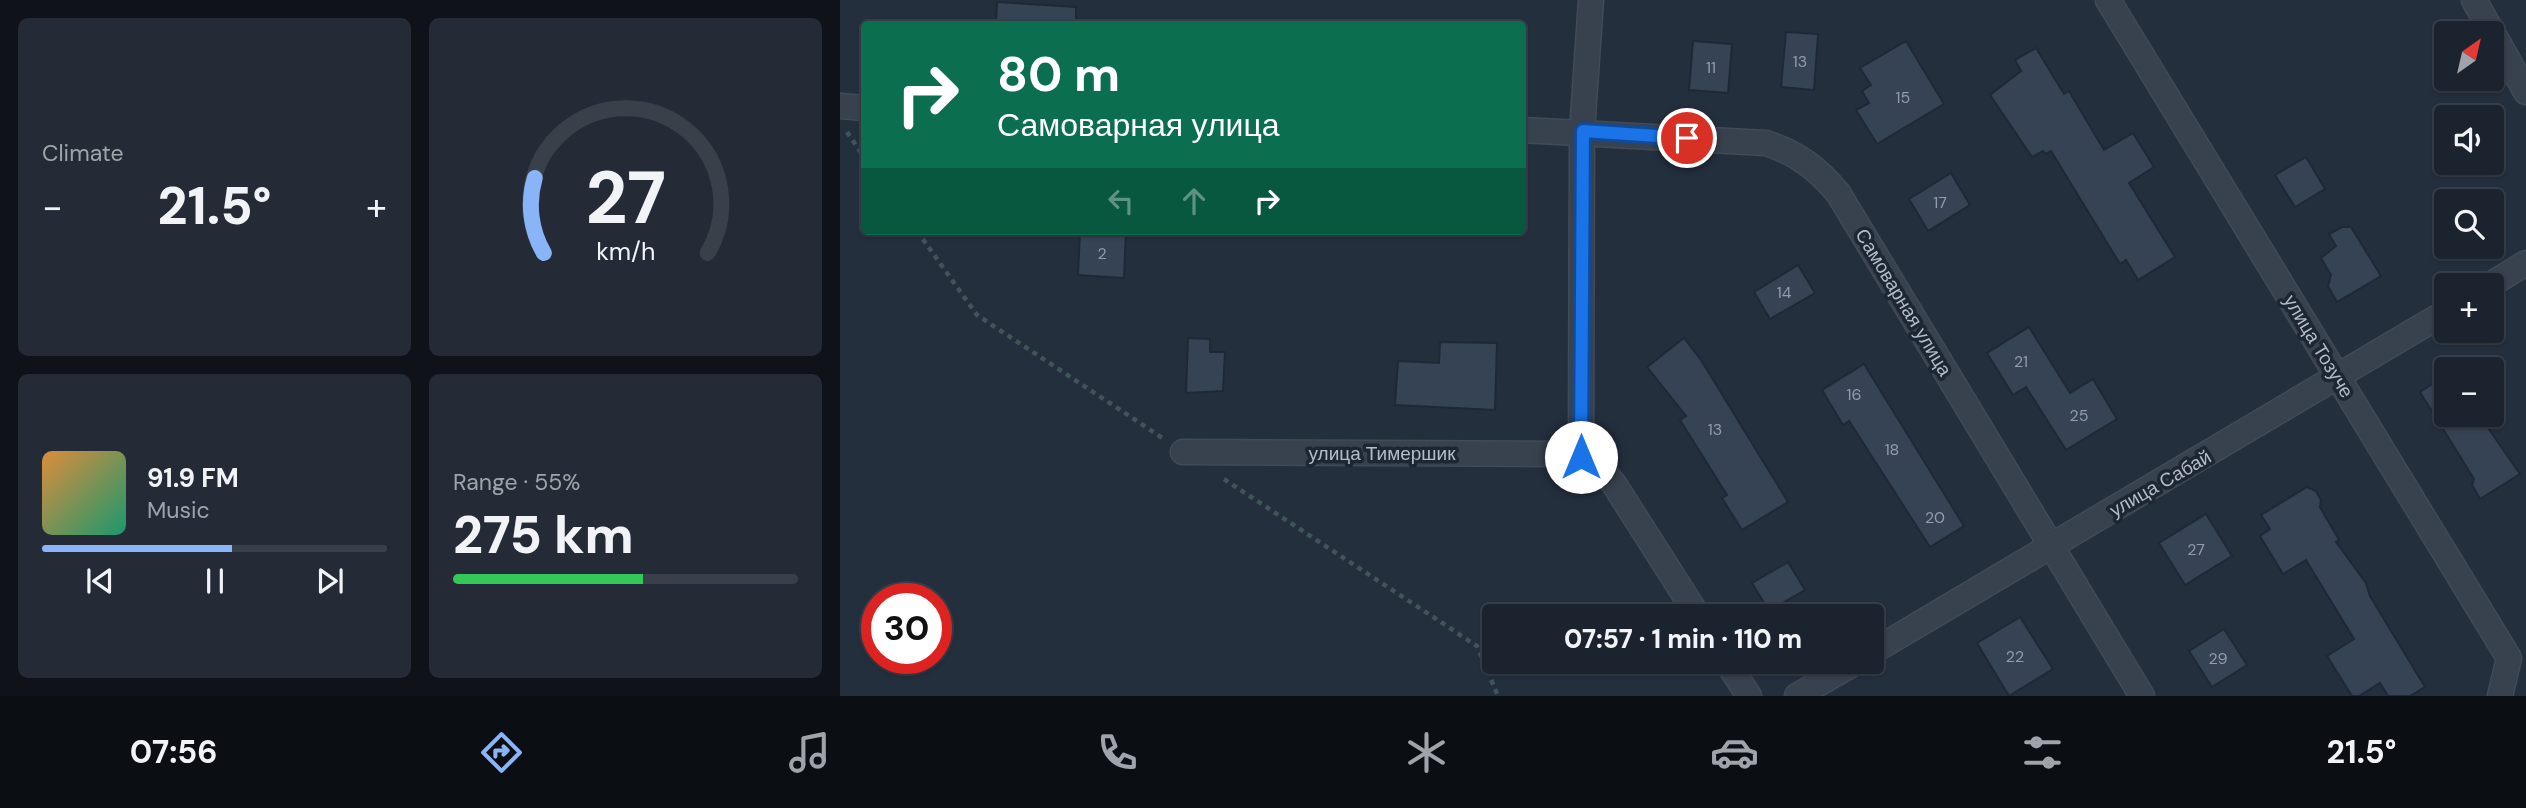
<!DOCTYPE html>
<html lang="en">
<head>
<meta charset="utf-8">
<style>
	:root { --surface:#1b232e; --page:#242b36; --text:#f1f3f6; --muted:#a0a4aa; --line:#39404a; --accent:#8ab4f8 }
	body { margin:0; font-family:"DM Sans",sans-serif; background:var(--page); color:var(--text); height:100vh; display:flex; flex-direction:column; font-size:26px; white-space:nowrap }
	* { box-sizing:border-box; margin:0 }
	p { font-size:23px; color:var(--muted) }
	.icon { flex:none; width:38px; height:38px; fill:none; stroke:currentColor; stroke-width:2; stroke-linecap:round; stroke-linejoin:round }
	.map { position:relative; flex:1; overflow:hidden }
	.side { display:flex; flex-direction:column; gap:18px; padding:18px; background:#0f1319; width:840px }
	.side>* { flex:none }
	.guide { position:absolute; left:21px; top:21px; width:665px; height:214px; border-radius:7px; box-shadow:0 2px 5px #0004,0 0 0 2px var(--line); background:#0b6e4f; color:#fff; overflow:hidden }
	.needle { width:46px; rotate:34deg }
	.fabs { position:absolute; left:1594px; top:21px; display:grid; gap:14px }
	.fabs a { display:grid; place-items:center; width:70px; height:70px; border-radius:7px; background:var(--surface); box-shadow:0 2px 5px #0004,0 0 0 2px var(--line); font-size:35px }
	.speed { position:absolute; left:21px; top:583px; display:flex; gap:14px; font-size:35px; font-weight:700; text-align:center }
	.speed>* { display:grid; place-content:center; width:91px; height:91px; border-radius:50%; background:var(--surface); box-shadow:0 2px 5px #0004,0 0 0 2px var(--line); line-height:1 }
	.speed .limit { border:10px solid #d22; background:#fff; color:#111 }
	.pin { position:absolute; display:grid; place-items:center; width:60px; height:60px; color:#fff; margin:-30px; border:4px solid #fff; border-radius:50%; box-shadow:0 2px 7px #0007 }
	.me { position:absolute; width:77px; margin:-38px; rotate:0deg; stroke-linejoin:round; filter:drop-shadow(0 0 5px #0008) }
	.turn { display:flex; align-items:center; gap:24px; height:147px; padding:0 21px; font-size:32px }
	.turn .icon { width:91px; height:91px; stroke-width:2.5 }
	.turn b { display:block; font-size:49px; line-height:60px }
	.lanes { display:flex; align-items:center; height:66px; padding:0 21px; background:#0003; justify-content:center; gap:35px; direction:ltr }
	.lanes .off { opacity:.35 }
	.big { font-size:52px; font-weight:800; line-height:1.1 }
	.side .tile { flex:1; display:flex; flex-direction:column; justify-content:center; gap:10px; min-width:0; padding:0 24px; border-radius:10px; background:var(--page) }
	.side .dial { align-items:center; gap:0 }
	.dial svg { height:182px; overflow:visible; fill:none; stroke:var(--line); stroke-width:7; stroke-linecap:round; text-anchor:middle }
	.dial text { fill:var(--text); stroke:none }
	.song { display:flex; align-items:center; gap:21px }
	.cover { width:84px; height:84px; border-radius:10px; background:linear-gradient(135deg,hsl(30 70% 55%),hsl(160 70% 35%)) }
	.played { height:7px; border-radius:4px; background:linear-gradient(90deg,var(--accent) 55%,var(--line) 55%) }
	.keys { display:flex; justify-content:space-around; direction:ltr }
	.heat { display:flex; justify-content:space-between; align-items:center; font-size:38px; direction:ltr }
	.charge { height:10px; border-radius:5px; background:linear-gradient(90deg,#34c759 55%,var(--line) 0) }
	.side .tiles { flex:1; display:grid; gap:18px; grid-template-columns:repeat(2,1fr) }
	.trip { position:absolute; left:642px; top:604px; width:402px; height:70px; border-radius:7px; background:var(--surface); box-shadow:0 2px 5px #0004,0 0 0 2px var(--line); font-weight:800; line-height:70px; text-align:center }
	.menu { display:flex; height:112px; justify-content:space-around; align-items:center; background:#0b0e12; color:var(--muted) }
	.menu .icon { width:49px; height:49px }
	.menu .active { color:var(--accent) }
	.menu b { font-size:32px; color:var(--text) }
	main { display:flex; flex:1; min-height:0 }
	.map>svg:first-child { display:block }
	.building { fill:#364354; stroke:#1f2835; stroke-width:2 }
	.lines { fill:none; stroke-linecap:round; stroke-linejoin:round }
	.street-casing { stroke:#414a57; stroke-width:27 }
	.path { stroke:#3f5557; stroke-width:4.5; stroke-dasharray:5 5; stroke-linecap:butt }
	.street { stroke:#38414e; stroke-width:24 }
	.route-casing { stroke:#114b97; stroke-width:18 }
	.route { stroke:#1a73e8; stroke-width:12 }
	.labels { text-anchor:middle; stroke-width:7; stroke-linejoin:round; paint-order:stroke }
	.number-label { font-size:16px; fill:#929caa }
	.street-label { font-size:19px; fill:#b4bcc9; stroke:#1d2633 }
</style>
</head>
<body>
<main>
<section class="side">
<div class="tiles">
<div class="tile"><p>Climate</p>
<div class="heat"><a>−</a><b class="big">21.5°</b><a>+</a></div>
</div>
<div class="tile dial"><svg viewBox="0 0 100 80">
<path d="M14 69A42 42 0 1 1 86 69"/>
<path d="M14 69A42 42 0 0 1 10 36" stroke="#8ab4f8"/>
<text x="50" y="56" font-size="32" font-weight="700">27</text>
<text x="50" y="72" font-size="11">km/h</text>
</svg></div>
<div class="tile">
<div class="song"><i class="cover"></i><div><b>91.9 FM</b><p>Music</p></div></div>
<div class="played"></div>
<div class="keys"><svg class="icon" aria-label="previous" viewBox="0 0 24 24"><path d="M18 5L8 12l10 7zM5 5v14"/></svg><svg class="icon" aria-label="pause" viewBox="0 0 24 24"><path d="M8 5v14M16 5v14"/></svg><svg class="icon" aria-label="next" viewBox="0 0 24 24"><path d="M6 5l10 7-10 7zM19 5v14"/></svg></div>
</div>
<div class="tile"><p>Range · 55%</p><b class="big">275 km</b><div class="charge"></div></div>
</div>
</section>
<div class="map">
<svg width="1686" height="696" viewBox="0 0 1686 696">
	<rect width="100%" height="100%" fill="#242f3e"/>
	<g class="building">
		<polygon points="157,2 236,7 236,24 156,24"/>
		<polygon points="946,32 978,34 974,90 941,87"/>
		<polygon points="853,41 892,44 888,93 849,90"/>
		<polygon points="1066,41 1104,104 1037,144 1016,110 1029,103 1022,91 1031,85 1020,68"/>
		<polygon points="1196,48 1224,94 1229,91 1264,150 1293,133 1314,167 1289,183 1335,257 1298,280 1286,260 1280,264 1211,151 1205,154 1203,151 1192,157 1150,95 1181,71 1175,60"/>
		<polygon points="1466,157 1485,189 1455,207 1435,175"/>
		<polygon points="1111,173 1130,205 1088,231 1069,199"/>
		<polygon points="1502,227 1511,227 1541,276 1497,302 1488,286 1491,275 1481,258 1496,246 1489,234"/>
		<polygon points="240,231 286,231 284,278 238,275"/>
		<polygon points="958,265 975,293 930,319 914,292"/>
		<polygon points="1189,327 1230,393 1253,379 1277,419 1226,450 1186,387 1173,395 1147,353"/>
		<polygon points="348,338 370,339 370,352 385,352 383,391 346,393"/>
		<polygon points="844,338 861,360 948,502 902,530 882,498 887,495 840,420 846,416 807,367"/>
		<polygon points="600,342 657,343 655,410 555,405 558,361 599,363"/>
		<polygon points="1024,364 1124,526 1090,547 1009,421 1003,425 982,390"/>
		<polygon points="1606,375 1606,415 1639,415 1680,474 1640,499 1632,485 1634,479 1580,392"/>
		<polygon points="1467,487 1476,491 1481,500 1480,507 1499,540 1496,542 1526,583 1530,596 1585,687 1570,696 1548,696 1540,683 1519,696 1512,696 1487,656 1514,639 1466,560 1443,574 1420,536 1430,529 1421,515"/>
		<polygon points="1366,514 1392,556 1345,585 1319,543"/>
		<polygon points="948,562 965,590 929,611 912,583"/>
		<polygon points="1180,617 1213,669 1169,696 1137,643"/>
		<polygon points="1384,629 1407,665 1372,687 1349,651"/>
	</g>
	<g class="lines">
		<defs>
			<g id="street">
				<polyline points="1268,0 1669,658 1660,696"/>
				<polyline points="1634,0 1686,92"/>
				<polyline points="0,106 24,108"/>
				<path d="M 682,130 L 926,143 C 957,153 977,168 998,193 L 1302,696"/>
				<polyline points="1650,285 1686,263"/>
				<path d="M 343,452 L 721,454 C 746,457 758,465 774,484 L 858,616"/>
				<polyline points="741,457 742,131 751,0"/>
				<polyline points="1032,652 1606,312"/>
				<polyline points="887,662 909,696"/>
				<polyline points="957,696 1016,662"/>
			</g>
		</defs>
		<use href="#street" class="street-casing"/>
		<g class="path">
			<polyline points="7,132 24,157"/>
			<polyline points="77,231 137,315 324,439"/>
			<polyline points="384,479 637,646 658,696"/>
		</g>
		<use href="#street" class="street"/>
	</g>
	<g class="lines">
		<defs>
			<polyline id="route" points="741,457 743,131 847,138"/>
		</defs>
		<use href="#route" class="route-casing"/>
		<use href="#route" class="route"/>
	</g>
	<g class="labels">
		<g class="number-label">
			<text x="960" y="67">13</text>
			<text x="871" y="73">11</text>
			<text x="1063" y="103">15</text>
			<text x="1100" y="208">17</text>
			<text x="262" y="259">2</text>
			<text x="944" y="298">14</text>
			<text x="1181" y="367">21</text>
			<text x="1014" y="400">16</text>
			<text x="1239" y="421">25</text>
			<text x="875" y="435">13</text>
			<text x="1052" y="455">18</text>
			<text x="1095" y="523">20</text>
			<text x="1356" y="555">27</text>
			<text x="1175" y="662">22</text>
			<text x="1378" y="664">29</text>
		</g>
		<g class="street-label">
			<text transform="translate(1064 302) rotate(59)" y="7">Самоварная улица</text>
			<text transform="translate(1479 346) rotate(59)" y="7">улица Тозуче</text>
			<text x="542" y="460">улица Тимершик</text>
			<text transform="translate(1320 483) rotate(-30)" y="7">улица Сабай</text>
		</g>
	</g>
</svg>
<div class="fabs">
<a><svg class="needle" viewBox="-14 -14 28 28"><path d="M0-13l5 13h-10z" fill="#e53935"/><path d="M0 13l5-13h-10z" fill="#a0a4aa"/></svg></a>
<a><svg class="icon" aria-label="sound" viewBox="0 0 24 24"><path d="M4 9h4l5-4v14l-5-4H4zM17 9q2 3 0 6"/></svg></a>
<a><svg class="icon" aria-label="search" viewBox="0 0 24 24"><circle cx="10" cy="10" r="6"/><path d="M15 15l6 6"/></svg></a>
<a>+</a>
<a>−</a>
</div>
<div class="speed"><div class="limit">30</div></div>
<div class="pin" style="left:847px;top:138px;background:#d93025"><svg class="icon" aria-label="arrive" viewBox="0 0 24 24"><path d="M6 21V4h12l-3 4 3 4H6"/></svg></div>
<svg class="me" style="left:741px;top:457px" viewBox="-20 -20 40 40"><circle r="19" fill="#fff"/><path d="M0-13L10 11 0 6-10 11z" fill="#1a73e8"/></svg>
<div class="trip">07:57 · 1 min · 110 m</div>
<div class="guide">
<div class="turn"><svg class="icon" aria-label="right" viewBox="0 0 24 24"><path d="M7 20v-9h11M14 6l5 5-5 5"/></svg><div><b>80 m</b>Самоварная улица</div></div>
<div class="lanes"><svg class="icon off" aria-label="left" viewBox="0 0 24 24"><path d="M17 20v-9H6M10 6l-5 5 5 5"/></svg><svg class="icon off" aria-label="ahead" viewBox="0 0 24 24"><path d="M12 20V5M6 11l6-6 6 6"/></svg><svg class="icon" aria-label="right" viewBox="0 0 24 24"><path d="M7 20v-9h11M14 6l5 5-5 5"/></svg></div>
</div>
</div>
</main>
<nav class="menu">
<b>07:56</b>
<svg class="icon active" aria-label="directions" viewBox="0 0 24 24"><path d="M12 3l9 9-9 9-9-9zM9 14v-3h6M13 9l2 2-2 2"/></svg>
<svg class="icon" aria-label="music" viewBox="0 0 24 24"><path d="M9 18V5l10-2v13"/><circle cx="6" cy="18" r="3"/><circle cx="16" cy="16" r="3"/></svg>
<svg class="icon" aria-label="phone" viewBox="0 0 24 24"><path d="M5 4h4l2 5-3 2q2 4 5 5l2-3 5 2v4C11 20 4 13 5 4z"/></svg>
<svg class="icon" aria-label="climate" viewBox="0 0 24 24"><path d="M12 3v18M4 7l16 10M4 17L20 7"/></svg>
<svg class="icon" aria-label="car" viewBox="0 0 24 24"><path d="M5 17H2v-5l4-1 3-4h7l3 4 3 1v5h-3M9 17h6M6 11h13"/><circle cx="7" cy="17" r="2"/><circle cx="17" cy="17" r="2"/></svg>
<svg class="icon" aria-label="filters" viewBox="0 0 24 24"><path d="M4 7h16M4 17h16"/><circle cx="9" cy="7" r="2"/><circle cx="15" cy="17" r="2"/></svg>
<b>21.5°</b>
</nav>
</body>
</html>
